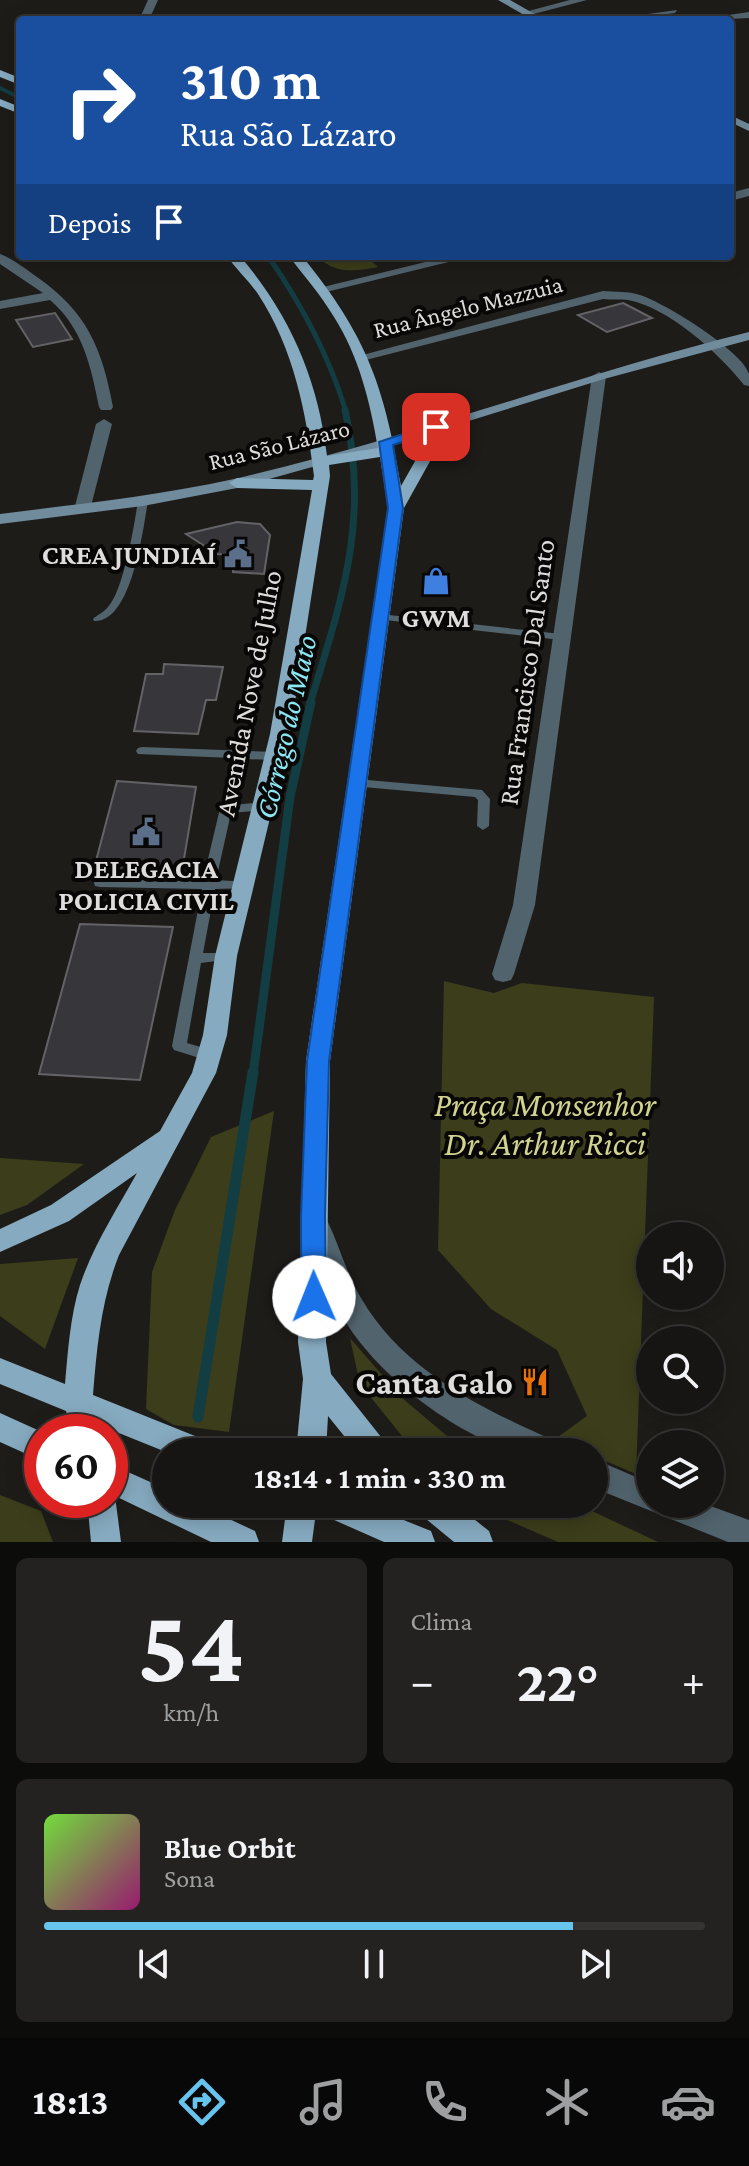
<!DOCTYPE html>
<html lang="pt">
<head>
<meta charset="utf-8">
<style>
	:root { --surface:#161513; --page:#232221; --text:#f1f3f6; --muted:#9e9fa0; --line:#353433; --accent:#66c4ef }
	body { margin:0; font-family:"Crimson Pro",serif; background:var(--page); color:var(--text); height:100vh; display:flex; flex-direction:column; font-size:30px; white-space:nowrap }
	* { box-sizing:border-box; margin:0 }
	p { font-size:26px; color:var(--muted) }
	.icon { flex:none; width:44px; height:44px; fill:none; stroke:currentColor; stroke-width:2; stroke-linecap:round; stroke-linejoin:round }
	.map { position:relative; height:1542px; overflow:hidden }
	.side { display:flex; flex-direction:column; gap:16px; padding:16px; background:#0c0c0a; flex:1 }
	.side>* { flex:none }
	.banner { position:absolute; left:16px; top:16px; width:718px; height:244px; border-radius:8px; box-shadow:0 4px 20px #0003,0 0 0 2px var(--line); background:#1a4fa0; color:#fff; overflow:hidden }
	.fabs { position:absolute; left:636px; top:1222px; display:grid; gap:16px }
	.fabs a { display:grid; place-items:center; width:88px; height:88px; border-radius:50%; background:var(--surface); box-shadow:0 4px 20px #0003,0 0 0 2px var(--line); font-size:40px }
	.speed { position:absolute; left:24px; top:1414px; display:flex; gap:16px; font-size:40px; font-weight:700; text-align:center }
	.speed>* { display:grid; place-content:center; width:104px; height:104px; border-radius:50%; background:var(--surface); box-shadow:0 4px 20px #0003,0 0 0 2px var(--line); line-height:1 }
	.speed .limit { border:12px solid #d22; background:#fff; color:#111 }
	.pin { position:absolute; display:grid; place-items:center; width:68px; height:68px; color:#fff; margin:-34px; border-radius:16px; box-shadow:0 4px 12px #0006 }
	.me { position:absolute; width:88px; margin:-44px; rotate:359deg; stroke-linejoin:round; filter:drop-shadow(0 0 6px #0008) }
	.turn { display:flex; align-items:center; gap:28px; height:168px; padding:0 32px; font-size:36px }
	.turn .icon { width:104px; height:104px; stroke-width:2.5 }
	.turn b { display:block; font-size:56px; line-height:68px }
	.then { display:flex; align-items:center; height:76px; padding:0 32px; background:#0003; gap:16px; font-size:30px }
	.big { font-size:60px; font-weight:700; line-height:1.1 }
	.side .card { flex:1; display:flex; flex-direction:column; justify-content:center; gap:12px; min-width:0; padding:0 28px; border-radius:12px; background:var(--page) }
	.side .dial { align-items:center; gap:0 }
	.dial b { font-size:104px; line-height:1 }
	.song { display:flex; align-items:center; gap:24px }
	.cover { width:96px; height:96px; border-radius:12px; background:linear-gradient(135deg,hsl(100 70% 55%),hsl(320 70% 35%)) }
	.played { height:8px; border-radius:4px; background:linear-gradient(90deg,var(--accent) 80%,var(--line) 80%) }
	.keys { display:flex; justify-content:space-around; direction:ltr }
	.heat { display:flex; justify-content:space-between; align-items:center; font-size:44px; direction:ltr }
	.side .tiles { flex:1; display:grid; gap:16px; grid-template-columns:1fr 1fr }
	.card:last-child { grid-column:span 2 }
	.trip { position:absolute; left:152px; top:1438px; width:456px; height:80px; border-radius:40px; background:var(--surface); box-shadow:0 4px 20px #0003,0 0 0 2px var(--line); font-weight:700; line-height:80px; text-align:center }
	.menu { display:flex; height:128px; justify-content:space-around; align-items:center; background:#090808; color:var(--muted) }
	.menu .icon { width:56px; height:56px }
	.menu .active { color:var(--accent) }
	.menu b { font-size:36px; color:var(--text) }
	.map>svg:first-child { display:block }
	.green { fill:#3c3d1a }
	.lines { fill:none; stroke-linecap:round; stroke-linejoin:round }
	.stream-far4 { stroke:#123d43; stroke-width:4 }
	.stream-far3 { stroke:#123d43; stroke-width:5 }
	.stream-far2 { stroke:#123d43; stroke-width:7 }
	.stream-far1 { stroke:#123d43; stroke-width:9 }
	.stream { stroke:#123d43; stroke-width:11 }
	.building { fill:#37363a; stroke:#636367; stroke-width:2 }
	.lane { fill:#51636d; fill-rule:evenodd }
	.street { fill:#51636d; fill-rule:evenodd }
	.secondary { fill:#6f8b9c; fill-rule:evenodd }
	.primary { fill:#86aac0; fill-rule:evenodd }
	.route { fill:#1a73e8; stroke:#114b97; stroke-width:2 }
	.labels { text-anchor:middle; stroke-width:8; stroke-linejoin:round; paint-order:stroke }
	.far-street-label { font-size:24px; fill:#dfdddc; stroke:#080706 }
	.poi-label { font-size:28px; font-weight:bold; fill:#dfdddc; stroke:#080706 }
	.street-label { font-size:28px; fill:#dfdddc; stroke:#080706 }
	.water-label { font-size:30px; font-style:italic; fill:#8be7f4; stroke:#080706 }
	.near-park-label { font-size:34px; font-style:italic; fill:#d1d48f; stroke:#080706 }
	.near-poi-label { font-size:34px; font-weight:bold; fill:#dfdddc; stroke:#080706; text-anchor:end }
</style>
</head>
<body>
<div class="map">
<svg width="749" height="1542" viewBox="0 0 749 1542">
	<rect width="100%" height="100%" fill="#1e1c19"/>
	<g class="green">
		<path d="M 319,256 L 366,256 L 378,267 C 359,271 332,275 319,256 Z"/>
		<polygon points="444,981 494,993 522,983 654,997 636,1474 594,1456 594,1452 585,1452 555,1439 587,1416 557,1350 491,1309 438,1250"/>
		<polygon points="274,1111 229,1432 174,1425 146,1409 152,1272 175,1210 211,1137"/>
		<polygon points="0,1158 84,1164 27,1205 0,1215"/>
		<polygon points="78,1258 45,1349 0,1316 0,1264"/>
		<polygon points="350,1338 402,1398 466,1452 415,1452 360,1384"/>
		<polygon points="0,1495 41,1511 53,1542 0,1542"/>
		<polygon points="478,1504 577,1504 658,1542 558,1542 489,1512"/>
	</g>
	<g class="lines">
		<polyline class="stream-far4" points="0,88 20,98"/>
		<path class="stream-far3" d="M 268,256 C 302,305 329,355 346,412"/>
		<path class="stream-far2" d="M 310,704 C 342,598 370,521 345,410"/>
		<polyline class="stream-far1" points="253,1074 290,797 311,702"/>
		<polyline class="stream" points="198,1417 253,1072"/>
	</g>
	<g class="building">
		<polygon points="623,303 652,318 607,332 578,315"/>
		<polygon points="55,313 72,339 33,347 16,320"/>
		<polygon points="237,522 260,524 270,535 264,574 233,572 235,555 217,554 186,534"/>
		<polygon points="164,664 223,667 216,700 206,700 198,734 134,731 146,674 163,674"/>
		<polygon points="117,781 196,787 181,877 92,876"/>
		<polygon points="80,924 173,927 140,1080 39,1074"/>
	</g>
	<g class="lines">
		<g class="lane">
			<polygon points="677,10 675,13 620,20 604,20"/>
			<path d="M 143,498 L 148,501 C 143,529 132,623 94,621 L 93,619 C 97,615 104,612 108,607 C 124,589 134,526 138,501 Z"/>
			<polygon points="380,614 561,634 566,637 561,640 376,619 375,617"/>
			<polygon points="142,747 275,752 281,756 275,760 244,759 233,805 263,802 269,806 263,810 231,813 216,880 248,882 249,885 248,888 215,889 203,953 231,953 233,956 231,959 201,963 187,1043 214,1051 216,1055 214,1059 209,1061 174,1050 172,1046 202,889 100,887 95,886 94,883 95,880 100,879 203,880 232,758 138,754 136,751 138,748"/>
			<polygon points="356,779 482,790 490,799 489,826 483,830 477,826 478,800 475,797 352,786 350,783"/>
		</g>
		<g class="street">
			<polygon points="148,0 158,0 149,20 139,20"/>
			<polygon points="570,0 587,0 526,16 521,13"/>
			<polygon points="749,12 749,18 710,20 715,17"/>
			<polygon points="749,188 749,196 730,201 730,193"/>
			<path d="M 0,254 C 13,259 26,269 37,277 C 87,312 102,348 113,407 L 111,410 L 101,410 L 99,407 C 91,367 83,328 50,300 L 0,309 L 0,301 L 43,293 L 0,264 Z"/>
			<polygon points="450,256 473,256 322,293 315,289"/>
			<path d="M 603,291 C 615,292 628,291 640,295 C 663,302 743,351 749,374 C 749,378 749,382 749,386 L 744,385 C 720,354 668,307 628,300 C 620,299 611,300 603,299 L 362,361 L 355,357 Z"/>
			<polygon points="599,372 606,376 535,905 514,974 511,980 503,982 495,980 492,974 513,905 592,376"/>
			<polygon points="104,419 112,424 90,510 88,513 76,513 74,510 96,424"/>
			<path d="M 317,1215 L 326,1218 C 339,1244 346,1273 361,1298 C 404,1372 483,1409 557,1442 L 562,1452 C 547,1452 527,1455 513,1451 C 451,1432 374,1372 342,1316 C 326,1288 316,1256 304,1226 L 308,1218 Z"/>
			<polygon points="594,1459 650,1483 650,1504 705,1504 749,1520 749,1542 728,1542 594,1488"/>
		</g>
		<g class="secondary">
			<polygon points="498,0 510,0 545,20 533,20"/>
			<polygon points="730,115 749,124 749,131 730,122"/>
			<path d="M 749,332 L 749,340 L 604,379 L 391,445 L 237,488 L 143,506 L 0,524 L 0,514 C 78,504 157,496 234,479 C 408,439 576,375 749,332 Z"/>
		</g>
		<g class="primary">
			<polygon points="0,70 20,78 20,85 0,77"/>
			<polygon points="0,99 20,107 20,114 0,106"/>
			<path d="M 227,256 L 240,256 C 290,315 318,379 327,456 L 378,448 C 370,402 359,356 334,317 C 321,295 304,276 289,256 L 302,256 C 367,336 384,385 401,486 L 422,449 L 456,416 L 461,414 L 469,419 L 434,454 L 404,508 L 330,1061 L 326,1342 L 331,1374 L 385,1442 L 390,1452 L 357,1452 L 328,1416 L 326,1452 L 296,1452 L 303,1379 L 298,1342 L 306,1061 L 388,508 L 380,457 L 329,465 L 330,476 L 290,734 L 237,956 L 227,1035 L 216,1073 L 119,1255 C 101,1301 97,1346 93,1395 L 210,1442 L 215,1452 L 166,1452 L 99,1425 L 102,1432 L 72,1432 L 66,1411 L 0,1384 L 0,1358 L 65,1384 C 68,1351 70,1317 80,1285 C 93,1246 117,1209 137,1173 L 69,1221 L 0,1252 L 0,1229 L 51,1205 L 160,1131 L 192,1073 L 203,1035 L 215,956 L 270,734 L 312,490 L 237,488 L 229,483 L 237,478 L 313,480 L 314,476 C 306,412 294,349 258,294 C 249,281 236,269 227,256 Z"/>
			<polygon points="0,1413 42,1432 42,1461 0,1442"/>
			<polygon points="110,1464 166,1489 166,1504 197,1504 255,1531 259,1542 211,1542 115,1496 121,1542 91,1542 87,1500 110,1500"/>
			<polygon points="287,1504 364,1504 431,1531 435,1542 384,1542 316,1512 312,1542 282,1542"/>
			<polygon points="416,1504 455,1504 489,1531 493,1542 454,1542 420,1514"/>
		</g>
	</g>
	<polygon class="route" points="436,423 443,427 441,430 393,445 403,508 329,1061 325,1216 326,1297 323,1305 314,1308 305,1305 301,1297 301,1216 307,1061 388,508 379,442"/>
	<defs>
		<symbol id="civic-bare" viewBox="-9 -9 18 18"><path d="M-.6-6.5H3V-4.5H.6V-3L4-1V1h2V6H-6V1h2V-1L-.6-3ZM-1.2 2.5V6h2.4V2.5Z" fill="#5c6f8a" stroke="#080706" stroke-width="2.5" paint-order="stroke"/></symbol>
		<symbol id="shop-bare" viewBox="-9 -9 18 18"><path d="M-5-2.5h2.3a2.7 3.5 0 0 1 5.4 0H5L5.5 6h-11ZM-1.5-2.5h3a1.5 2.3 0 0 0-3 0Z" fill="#3f7fe0" stroke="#080706" stroke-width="2.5" paint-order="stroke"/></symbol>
		<symbol id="restaurant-bare" viewBox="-9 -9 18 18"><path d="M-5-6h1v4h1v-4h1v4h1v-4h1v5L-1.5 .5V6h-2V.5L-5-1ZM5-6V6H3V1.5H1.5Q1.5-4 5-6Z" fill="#e8710a" stroke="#080706" stroke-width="2.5" paint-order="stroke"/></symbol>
	</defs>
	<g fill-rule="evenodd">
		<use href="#civic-bare" x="218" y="534" width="40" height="40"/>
		<use href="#shop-bare" x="416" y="561" width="40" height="40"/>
		<use href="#civic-bare" x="126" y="812" width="40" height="40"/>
		<use href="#restaurant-bare" x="515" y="1362" width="40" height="40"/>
	</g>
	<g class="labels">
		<g class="far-street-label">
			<text transform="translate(468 307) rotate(-14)" y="8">Rua Ângelo Mazzuia</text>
			<text transform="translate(279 445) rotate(-14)" y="8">Rua São Lázaro</text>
		</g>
		<g class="poi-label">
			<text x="216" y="564" text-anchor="end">CREA JUNDIAÍ</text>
			<text x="436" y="627">GWM</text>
			<text x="146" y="878">DELEGACIA<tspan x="146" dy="32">POLICIA CIVIL</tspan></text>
		</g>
		<g class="street-label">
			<text transform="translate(526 672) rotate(-82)" y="10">Rua Francisco Dal Santo</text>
			<text transform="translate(248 693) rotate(-79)" y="10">Avenida Nove de Julho</text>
		</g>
		<g class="water-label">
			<text transform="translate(286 727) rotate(-77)" y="10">Córrego do Mato</text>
		</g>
		<g class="near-park-label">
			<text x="545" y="1116">Praça Monsenhor<tspan x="545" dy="39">Dr. Arthur Ricci</tspan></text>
		</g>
		<g class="near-poi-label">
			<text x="513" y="1394">Canta Galo</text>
		</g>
	</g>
</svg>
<div class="fabs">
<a><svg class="icon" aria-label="sound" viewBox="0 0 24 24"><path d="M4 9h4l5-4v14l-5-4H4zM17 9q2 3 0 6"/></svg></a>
<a><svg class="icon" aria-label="search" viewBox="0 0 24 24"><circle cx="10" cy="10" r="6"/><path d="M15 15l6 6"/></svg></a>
<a><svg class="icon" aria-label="layers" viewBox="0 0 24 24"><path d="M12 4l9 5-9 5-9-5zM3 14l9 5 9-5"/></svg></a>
</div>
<div class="speed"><div class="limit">60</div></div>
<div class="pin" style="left:436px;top:427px;background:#d93025"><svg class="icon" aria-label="arrive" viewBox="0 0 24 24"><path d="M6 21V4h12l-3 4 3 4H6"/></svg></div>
<svg class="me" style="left:314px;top:1297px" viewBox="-20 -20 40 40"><circle r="19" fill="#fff"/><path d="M0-13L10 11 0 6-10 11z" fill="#1a73e8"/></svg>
<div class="trip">18:14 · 1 min · 330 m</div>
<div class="banner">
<div class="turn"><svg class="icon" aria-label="right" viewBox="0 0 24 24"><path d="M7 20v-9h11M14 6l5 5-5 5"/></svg><div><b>310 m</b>Rua São Lázaro</div></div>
<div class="then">Depois<svg class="icon" aria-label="arrive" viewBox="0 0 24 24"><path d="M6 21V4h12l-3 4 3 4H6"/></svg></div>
</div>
</div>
<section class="side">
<div class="tiles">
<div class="card dial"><b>54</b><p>km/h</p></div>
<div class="card"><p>Clima</p>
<div class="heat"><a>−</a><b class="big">22°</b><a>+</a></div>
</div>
<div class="card">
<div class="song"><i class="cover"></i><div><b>Blue Orbit</b><p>Sona</p></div></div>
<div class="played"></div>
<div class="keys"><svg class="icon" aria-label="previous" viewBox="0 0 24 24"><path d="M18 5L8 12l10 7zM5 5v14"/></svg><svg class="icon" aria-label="pause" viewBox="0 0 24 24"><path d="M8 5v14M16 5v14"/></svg><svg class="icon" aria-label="next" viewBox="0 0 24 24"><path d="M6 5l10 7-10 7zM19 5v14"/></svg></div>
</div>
</div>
</section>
<nav class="menu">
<b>18:13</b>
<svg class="icon active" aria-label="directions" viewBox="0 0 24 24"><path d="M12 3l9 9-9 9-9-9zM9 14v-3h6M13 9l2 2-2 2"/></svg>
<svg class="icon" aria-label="music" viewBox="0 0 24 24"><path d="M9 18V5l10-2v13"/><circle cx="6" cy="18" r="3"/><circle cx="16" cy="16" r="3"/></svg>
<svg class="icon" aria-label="phone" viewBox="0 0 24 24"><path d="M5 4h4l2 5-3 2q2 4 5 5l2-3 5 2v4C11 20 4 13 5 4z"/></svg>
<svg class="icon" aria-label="climate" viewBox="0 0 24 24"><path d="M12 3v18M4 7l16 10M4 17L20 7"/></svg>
<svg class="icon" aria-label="car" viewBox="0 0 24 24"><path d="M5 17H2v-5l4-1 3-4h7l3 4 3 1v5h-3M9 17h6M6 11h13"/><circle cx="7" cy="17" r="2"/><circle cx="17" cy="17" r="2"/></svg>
</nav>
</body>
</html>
